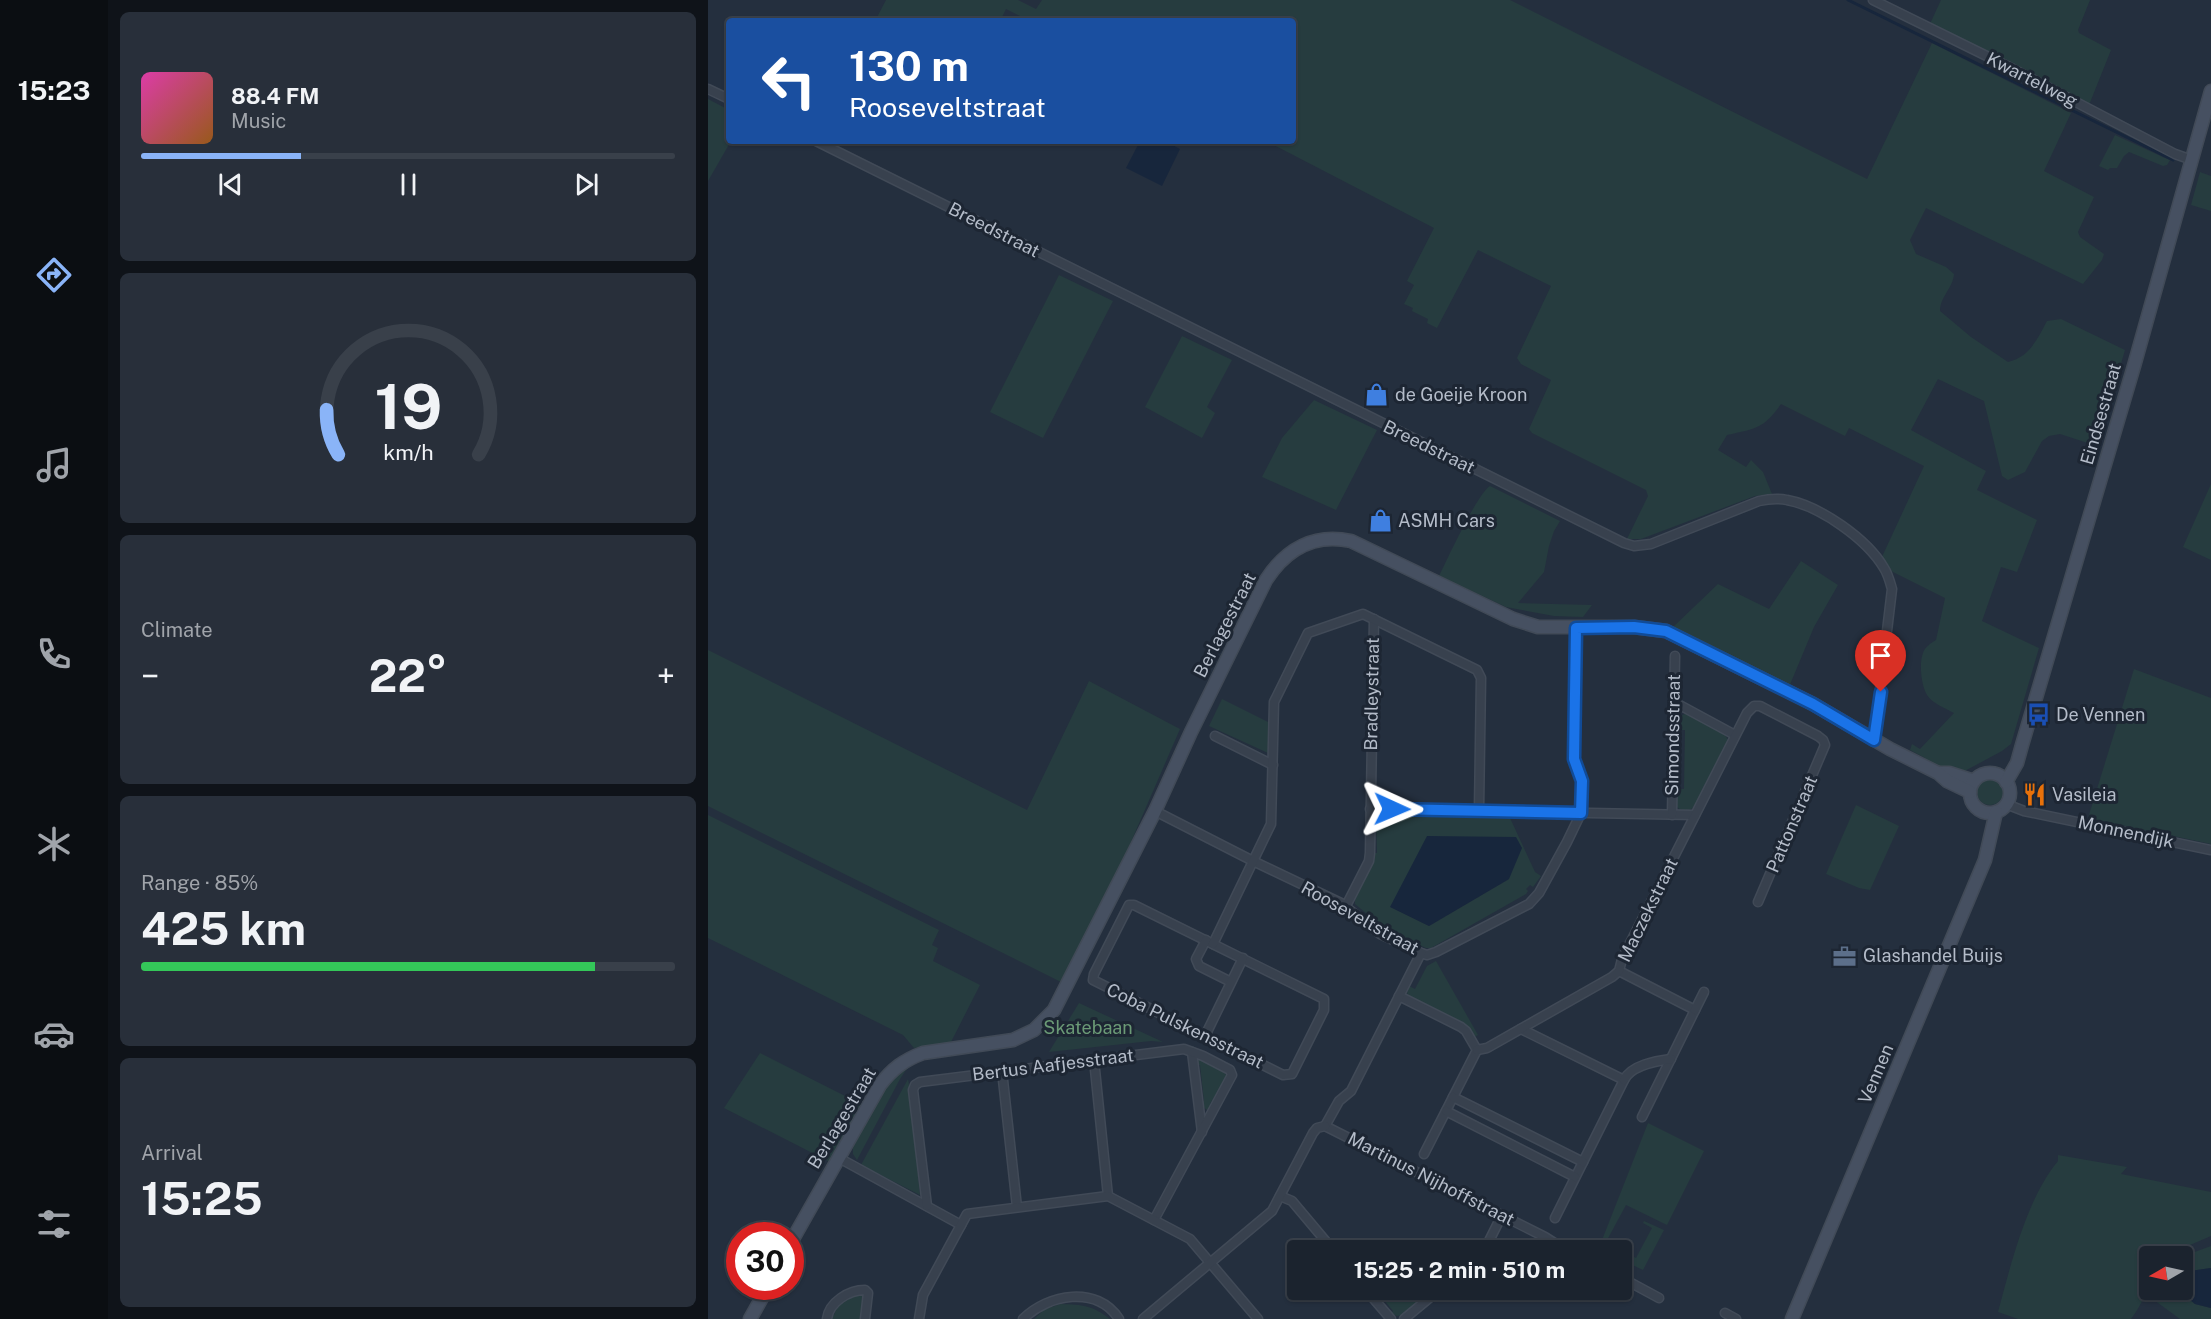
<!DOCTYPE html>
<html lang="en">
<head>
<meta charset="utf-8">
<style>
	:root { --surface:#1b232e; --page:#282f3a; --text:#f1f3f6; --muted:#a0a4aa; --line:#39404a; --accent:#8ab4f8 }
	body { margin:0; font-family:"Public Sans",sans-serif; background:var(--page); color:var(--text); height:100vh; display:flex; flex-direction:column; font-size:22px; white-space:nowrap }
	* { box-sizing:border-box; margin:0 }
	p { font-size:20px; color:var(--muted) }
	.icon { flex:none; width:33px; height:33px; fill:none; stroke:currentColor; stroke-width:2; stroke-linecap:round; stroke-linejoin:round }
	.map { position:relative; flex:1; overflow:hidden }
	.panel { display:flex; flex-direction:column; gap:12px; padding:12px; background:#0f1319; width:600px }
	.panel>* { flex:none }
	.hud { position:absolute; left:18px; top:18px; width:570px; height:126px; border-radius:6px; box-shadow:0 2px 4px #0004,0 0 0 2px var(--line); background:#1a4fa0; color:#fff; overflow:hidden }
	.needle { width:39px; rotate:261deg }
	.controls { position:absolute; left:1431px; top:1246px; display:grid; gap:12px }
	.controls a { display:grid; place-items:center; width:54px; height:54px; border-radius:6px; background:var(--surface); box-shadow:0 2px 4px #0004,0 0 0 2px var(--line); font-size:30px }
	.speed { position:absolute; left:18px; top:1222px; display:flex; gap:12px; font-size:30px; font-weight:700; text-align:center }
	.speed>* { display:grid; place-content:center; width:78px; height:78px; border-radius:50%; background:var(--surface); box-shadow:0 2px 4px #0004,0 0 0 2px var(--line); line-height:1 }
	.speed .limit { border:9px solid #d22; background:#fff; color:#111 }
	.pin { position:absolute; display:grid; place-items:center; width:51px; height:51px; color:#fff; margin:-62px -26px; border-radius:50% 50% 50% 0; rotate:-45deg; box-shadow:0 0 6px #0007 }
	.pin .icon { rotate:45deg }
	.me { position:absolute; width:66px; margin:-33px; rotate:91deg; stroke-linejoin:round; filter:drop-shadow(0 0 4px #0008) }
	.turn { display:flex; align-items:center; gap:21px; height:126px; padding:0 24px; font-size:27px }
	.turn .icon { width:78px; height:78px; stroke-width:2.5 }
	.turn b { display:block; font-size:42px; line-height:51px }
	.big { font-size:45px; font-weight:700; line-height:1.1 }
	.panel .card { flex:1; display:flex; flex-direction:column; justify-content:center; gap:9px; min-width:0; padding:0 21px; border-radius:9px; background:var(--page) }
	.panel .dial { align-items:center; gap:0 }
	.dial svg { height:156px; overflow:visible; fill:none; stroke:var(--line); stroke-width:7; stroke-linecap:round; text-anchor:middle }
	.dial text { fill:var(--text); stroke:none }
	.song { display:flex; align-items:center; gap:18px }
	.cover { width:72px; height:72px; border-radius:9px; background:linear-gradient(135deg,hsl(320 70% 55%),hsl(30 70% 35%)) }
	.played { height:6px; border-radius:3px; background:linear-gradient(90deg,var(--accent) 30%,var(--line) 30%) }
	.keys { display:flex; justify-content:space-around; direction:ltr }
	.heat { display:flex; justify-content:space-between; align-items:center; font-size:33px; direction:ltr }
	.charge { height:9px; border-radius:4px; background:linear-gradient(90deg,#34c759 85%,var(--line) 0) }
	.trip { position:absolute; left:579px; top:1240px; width:345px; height:60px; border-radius:6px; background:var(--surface); box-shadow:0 2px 4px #0004,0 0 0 2px var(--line); font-weight:700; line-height:60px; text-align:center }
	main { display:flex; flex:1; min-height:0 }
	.tab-bar { display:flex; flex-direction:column; width:108px; justify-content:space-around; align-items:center; background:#0b0e12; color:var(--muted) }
	.tab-bar .icon { width:42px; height:42px }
	.tab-bar .current { color:var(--accent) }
	.tab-bar b { font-size:27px; color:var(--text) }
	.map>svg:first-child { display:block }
	.green { fill:#263c3f; fill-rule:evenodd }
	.water { fill:#17263c }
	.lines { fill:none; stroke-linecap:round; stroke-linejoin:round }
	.stream { stroke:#17263c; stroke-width:3 }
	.street-casing { stroke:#414a57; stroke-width:11 }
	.secondary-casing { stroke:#414a57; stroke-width:15 }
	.street { stroke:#38414e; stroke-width:8 }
	.secondary { stroke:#465061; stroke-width:12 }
	.route-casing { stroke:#114b97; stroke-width:15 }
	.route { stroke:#1a73e8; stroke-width:10 }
	.labels { text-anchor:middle; stroke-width:6; stroke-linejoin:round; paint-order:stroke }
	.street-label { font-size:18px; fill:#b4bcc9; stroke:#1d2633 }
	.poi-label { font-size:18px; fill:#b4bcc9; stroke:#1d2633; text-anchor:start }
	.park-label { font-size:18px; fill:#6b9a76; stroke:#1d2633 }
</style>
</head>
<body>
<main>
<nav class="tab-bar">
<b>15:23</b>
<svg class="icon current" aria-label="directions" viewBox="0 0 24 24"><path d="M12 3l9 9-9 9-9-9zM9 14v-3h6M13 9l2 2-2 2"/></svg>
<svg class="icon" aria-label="music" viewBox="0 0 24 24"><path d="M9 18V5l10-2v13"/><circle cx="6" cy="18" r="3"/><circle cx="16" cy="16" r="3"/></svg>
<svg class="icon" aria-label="phone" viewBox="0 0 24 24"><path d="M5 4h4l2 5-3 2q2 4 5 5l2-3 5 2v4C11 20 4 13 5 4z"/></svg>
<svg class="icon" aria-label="climate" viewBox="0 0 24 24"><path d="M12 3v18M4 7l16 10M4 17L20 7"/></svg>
<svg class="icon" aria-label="car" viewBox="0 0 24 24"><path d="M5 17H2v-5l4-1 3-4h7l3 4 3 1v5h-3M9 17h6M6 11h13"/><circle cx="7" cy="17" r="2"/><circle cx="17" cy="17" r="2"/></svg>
<svg class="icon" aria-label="filters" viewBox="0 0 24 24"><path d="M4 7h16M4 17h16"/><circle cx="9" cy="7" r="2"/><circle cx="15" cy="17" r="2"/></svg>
</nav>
<section class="panel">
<div class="card">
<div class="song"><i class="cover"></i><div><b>88.4 FM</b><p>Music</p></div></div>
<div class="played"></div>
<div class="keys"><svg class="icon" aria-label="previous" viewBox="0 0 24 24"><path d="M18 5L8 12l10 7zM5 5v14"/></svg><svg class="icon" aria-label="pause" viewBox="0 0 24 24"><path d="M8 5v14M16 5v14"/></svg><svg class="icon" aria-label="next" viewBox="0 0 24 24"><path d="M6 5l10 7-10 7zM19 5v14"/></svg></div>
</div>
<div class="card dial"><svg viewBox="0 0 100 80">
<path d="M14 69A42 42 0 1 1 86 69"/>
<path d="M14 69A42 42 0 0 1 8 46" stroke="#8ab4f8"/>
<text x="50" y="56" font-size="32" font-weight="700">19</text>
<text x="50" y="72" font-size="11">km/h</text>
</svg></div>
<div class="card"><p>Climate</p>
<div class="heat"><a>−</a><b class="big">22°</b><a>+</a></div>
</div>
<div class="card"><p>Range · 85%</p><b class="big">425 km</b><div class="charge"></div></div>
<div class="card"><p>Arrival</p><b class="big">15:25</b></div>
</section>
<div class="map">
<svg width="1503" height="1319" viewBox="0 0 1503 1319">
	<rect width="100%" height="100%" fill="#242f3e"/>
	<g class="green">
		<path d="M 178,0 L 310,0 L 328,9 L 334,0 L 802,0 L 1159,179 L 1224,43 L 1363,113 L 1336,171 L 1386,197 L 1370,232 L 1372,237 L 1396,254 L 1394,260 L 1375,284 L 1218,208 L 1202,240 L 1208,254 L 1238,267 L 1246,274 C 1245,288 1232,297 1232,311 L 1263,337 L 1300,362 C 1321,357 1329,340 1339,321 L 1353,319 L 1417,350 L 1389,446 L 1352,434 L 1341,436 L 1334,441 L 1317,472 L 1300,480 L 1294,476 L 1276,401 L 1230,379 L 1203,430 L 1278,471 L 1269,490 L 1329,520 L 1309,572 L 1293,567 L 1274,621 L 1331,648 L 1303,744 L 1294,751 L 1253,773 L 1219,764 L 1217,758 L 1202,750 L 1204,744 L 1212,749 L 1246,713 C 1237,708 1225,704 1219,695 C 1213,685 1211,663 1215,653 C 1217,647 1223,643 1228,640 L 1237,598 L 1177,568 L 1173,559 L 1216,466 L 1141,428 L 1137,436 L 1073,404 C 1055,429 1049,428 1019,435 L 1010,450 L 1038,467 L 1043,460 L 1055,472 L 1064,494 L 1047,496 L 933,539 L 919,539 L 940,496 L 938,490 L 824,433 L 821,429 L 843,380 L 813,364 L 809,358 L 843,286 L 770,250 L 729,328 L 719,323 L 720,319 L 704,311 L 705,308 L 696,304 L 706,285 L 699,281 L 726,228 L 558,141 L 585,141 L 585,21 L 322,21 L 298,9 L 292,21 L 167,21 Z"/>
		<polygon points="1233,0 1382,0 1370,30 1371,33 1403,50 1381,105 1221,26"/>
		<polygon points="0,99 21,110 21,141 23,141 0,181"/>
		<polygon points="1407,135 1457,158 1462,160 1459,165 1455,166 1421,152 1416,156 1409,168 1402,168 1400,170 1391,166"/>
		<polygon points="1492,172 1503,176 1503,211 1483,205"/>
		<polygon points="351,275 405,301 335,438 282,412"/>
		<polygon points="474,336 524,360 499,407 507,413 494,438 437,407"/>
		<polygon points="606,400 669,430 628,510 554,477 574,438"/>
		<polygon points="1503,484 1503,560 1475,547"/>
		<path d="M 782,486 L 852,521 L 846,531 L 841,546 L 836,572 L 810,603 L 884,605 L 875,617 L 846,616 L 798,607 L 731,576 C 740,558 769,494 782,486 Z"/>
		<polygon points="1093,561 1130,585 1106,627 1081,687 964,628 1010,584 1061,609"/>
		<polygon points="0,650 319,810 381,681 472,729 416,858 353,982 0,806"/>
		<polygon points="1426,669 1503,698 1503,844 1380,818"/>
		<polygon points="514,699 562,723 560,753 501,726"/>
		<path d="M 978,713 L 1016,733 L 1020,740 L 986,807 C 980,812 975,812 969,807 L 968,789 L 976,789 L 977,730 L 969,730 L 970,718 Z"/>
		<circle cx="1282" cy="792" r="13"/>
		<polygon points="1148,805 1191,826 1162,890 1151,888 1118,874"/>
		<path d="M 676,813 L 802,818 L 827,872 L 833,876 L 825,887 L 822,885 L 818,889 L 820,891 L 818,894 L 723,948 L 718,948 L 676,928 L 647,904 L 647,900 L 664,864 L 666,853 L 669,853 L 668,817 ZM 801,879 L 721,926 L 683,907 Z"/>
		<polygon points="0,815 231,930 224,945 230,948 225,961 272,985 242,1044 206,1048 195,1035 0,938"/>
		<polygon points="728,961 770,1035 766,1037 757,1024 703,998 699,993 701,986 707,989 719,966"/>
		<polygon points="371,1003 455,1042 443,1041 341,1052"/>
		<polygon points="52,1053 153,1104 122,1162 16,1108"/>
		<polygon points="493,1059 516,1071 519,1077 502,1104 504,1106 499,1110 495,1107 494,1101 496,1101 492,1065 489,1065 490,1060"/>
		<path d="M 209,1061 L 198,1070 L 192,1079 L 149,1160 L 145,1154 L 145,1148 C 161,1118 175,1075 209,1061 Z"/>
		<polygon points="200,1079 202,1090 212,1195 153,1165"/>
		<polygon points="940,1123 996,1151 959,1225 918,1205 898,1242 894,1240"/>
		<path d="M 1350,1155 L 1419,1167 L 1413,1174 L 1503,1192 L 1503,1236 L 1454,1257 L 1442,1257 C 1442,1284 1439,1297 1423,1319 L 1310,1319 L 1290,1312 C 1303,1264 1318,1200 1350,1161 Z"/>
		<polygon points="936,1221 956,1230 935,1270 914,1260 915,1251 928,1258 944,1228 935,1223"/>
		<polygon points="1503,1246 1503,1268 1475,1272 1473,1257"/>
		<polygon points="668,1290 709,1290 713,1292 714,1298 695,1315 689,1316 683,1313 685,1311"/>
		<polygon points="1446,1290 1470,1290 1487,1304 1503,1308 1503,1319 1472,1319 1446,1300"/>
		<polygon points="149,1294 156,1295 153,1319 124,1319 130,1306"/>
		<path d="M 353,1304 C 375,1305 384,1305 402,1319 L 326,1319 L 337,1309 Z"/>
	</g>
	<g class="water">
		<polygon points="432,141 457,141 472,149 454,186 418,168"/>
		<polygon points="719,836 808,837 814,848 801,879 721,926 682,907"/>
		<polygon points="1503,1268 1503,1308 1487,1304 1470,1290 1474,1290 1475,1272"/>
	</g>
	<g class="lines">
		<polyline class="stream" points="1140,0 1465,160"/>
		<defs>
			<g id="street">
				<polyline points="1165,0 1305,69 1467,154 1484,160"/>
				<polyline points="0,89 21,99"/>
				<path d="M 108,141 L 916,543 L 926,546 L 943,544 L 1051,501 C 1060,499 1070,498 1079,500 C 1112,506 1159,539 1176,568 C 1180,574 1182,582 1184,589 L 1166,740"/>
				<polyline points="966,702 1027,735"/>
				<polyline points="507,736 565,765"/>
				<polyline points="1298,804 1316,811 1503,850"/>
				<polyline points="662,809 987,815"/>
				<polyline points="447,811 545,861 633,903 672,934 713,953 719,955 728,952 821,904 831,893 859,842 873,813 874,781 866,759 868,628"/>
				<polyline points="964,815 967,656"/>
				<polygon points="421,905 426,905 616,999 616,1010 584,1074 575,1075 385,980 386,974"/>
				<polyline points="638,906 661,861 662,853 666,619"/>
				<polyline points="498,940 488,959 491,966 523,982"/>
				<polyline points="505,944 563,824 566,702 600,633 655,614 769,670 773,678 771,810"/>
				<polyline points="911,971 987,1010 934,1117"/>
				<polyline points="691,996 753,1027 758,1031 769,1050 716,1154"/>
				<polyline points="987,1010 996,992"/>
				<polyline points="813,1029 916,1080 847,1218"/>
				<polyline points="497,1036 535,958"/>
				<polyline points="769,1050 779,1048 904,977 911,971 914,959 1039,713 1046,706 1052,706 1110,736 1115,740 1117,745 1050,902"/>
				<polyline points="484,1052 494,1132"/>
				<polyline points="386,1060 400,1196"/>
				<polyline points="294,1071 309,1207"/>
				<path d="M 916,1080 C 923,1065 948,1061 963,1059"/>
				<polyline points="745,1097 875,1162"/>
				<polyline points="738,1111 867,1177"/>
				<polyline points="617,1126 837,1237 859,1251"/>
				<polyline points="617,1126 631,1101 643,1091 713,953"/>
				<polyline points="131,1158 253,1225"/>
				<polyline points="572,1196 584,1201 626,1251"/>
				<polyline points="219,1206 205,1090 207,1085 212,1082 476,1049 495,1056 522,1070 524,1075 446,1220"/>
				<polyline points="622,1244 638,1251"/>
				<polyline points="776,1251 794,1215"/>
				<polyline points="914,1278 951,1298"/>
				<polyline points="658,1290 683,1319"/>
				<polyline points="1017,1313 1028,1319"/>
				<path d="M 119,1319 C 121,1302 141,1290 157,1290 L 160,1293 L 157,1319"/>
				<polyline points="211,1319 215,1295 259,1214 400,1196 482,1239 550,1319"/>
				<path d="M 315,1319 C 340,1294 389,1285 411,1319"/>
				<polyline points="435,1319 564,1211 605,1133 609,1128 617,1126"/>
				<polyline points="696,1319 731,1290"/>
			</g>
			<g id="secondary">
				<polyline points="1231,773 1241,773 1266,781"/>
				<circle cx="1282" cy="793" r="20"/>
				<polyline points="1298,782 1309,763 1314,745 1426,366 1503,91"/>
				<path d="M 82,1244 L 172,1085 C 184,1069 196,1060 215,1053 L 305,1040 L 326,1030 L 346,1010 L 447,811 L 483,732 L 558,580 C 578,549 606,533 643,541 L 805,619 L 830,627 L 926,627 L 958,631 L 1105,704 L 1182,749 L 1230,773 L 1239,781 L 1262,792"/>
				<polyline points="42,1319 60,1287"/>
				<polyline points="1084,1319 1277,860 1288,812"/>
			</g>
		</defs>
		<use href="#street" class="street-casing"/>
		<use href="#secondary" class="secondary-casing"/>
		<use href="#street" class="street"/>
		<use href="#secondary" class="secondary"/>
	</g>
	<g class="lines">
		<defs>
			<polyline id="route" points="684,809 873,813 874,781 866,759 868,628 926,627 958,631 1105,704 1166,740 1173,692"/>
		</defs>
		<use href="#route" class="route-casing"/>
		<use href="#route" class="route"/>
	</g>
	<defs>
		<symbol id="shop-bare" viewBox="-9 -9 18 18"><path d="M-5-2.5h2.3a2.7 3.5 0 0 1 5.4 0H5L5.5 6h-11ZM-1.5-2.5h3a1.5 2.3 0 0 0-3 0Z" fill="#3f7fe0" stroke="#1d2633" stroke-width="2.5" paint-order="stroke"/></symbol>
		<symbol id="bus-bare" viewBox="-9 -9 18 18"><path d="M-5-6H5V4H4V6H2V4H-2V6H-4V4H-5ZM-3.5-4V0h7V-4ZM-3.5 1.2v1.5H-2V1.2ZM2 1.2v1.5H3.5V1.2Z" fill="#1a4fb4" stroke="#1d2633" stroke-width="2.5" paint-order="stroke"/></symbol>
		<symbol id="restaurant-bare" viewBox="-9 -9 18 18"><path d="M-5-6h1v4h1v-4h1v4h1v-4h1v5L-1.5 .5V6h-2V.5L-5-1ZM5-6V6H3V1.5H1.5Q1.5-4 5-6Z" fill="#e8710a" stroke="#1d2633" stroke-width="2.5" paint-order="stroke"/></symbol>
		<symbol id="office-bare" viewBox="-9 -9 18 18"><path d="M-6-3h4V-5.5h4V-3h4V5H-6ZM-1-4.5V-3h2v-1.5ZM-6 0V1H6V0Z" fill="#5c6f8a" stroke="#1d2633" stroke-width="2.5" paint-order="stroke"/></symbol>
	</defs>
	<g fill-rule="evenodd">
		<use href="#shop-bare" x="652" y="378" width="33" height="33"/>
		<use href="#shop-bare" x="656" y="504" width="33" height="33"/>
		<use href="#bus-bare" x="1314" y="698" width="33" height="33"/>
		<use href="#restaurant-bare" x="1310" y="778" width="33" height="33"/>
		<use href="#office-bare" x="1120" y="940" width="33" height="33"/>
	</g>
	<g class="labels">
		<g class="street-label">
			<text transform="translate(1324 80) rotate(27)" y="6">Kwartelweg</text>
			<text transform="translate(286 230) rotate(27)" y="6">Breedstraat</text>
			<text transform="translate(1393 414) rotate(-74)" y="6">Eindsestraat</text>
			<text transform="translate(721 447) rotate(26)" y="6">Breedstraat</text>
			<text transform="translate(517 625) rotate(-63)" y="6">Berlagestraat</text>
			<text transform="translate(664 694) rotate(-89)" y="6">Bradleystraat</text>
			<text transform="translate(965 735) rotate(-89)" y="6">Simondsstraat</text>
			<text transform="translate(1084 824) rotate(-67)" y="6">Pattonstraat</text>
			<text transform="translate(1418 832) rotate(12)" y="6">Monnendijk</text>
			<text transform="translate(940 910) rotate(-64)" y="6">Maczekstraat</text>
			<text transform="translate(652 918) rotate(29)" y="6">Rooseveltstraat</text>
			<text transform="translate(477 1026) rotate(26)" y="6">Coba Pulskensstraat</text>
			<text transform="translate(345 1065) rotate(-7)" y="6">Bertus Aafjesstraat</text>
			<text transform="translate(1168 1074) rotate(-67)" y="6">Vennen</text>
			<text transform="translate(134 1118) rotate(-59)" y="6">Berlagestraat</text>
			<text transform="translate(723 1179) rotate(27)" y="6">Martinus Nijhoffstraat</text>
		</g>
		<g class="poi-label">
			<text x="687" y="401">de Goeije Kroon</text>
			<text x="690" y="527">ASMH Cars</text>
			<text x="1348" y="721">De Vennen</text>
			<text x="1344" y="801">Vasileia</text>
			<text x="1155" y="962">Glashandel Buijs</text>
		</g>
		<g class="park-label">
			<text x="380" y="1034">Skatebaan</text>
		</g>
	</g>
</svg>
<div class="controls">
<a><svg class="needle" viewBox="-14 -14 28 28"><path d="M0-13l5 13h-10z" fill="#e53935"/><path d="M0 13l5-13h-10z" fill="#a0a4aa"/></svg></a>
</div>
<div class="speed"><div class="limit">30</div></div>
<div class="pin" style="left:1173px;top:692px;background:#d93025"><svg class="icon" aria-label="arrive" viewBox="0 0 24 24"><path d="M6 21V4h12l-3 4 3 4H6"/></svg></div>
<svg class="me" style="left:684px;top:809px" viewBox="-20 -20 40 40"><path d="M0-17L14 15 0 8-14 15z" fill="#1a73e8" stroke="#fff" stroke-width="4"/></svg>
<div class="trip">15:25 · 2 min · 510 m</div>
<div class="hud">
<div class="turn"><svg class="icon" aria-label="left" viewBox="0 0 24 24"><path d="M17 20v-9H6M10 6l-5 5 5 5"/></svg><div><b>130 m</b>Rooseveltstraat</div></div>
</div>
</div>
</main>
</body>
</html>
